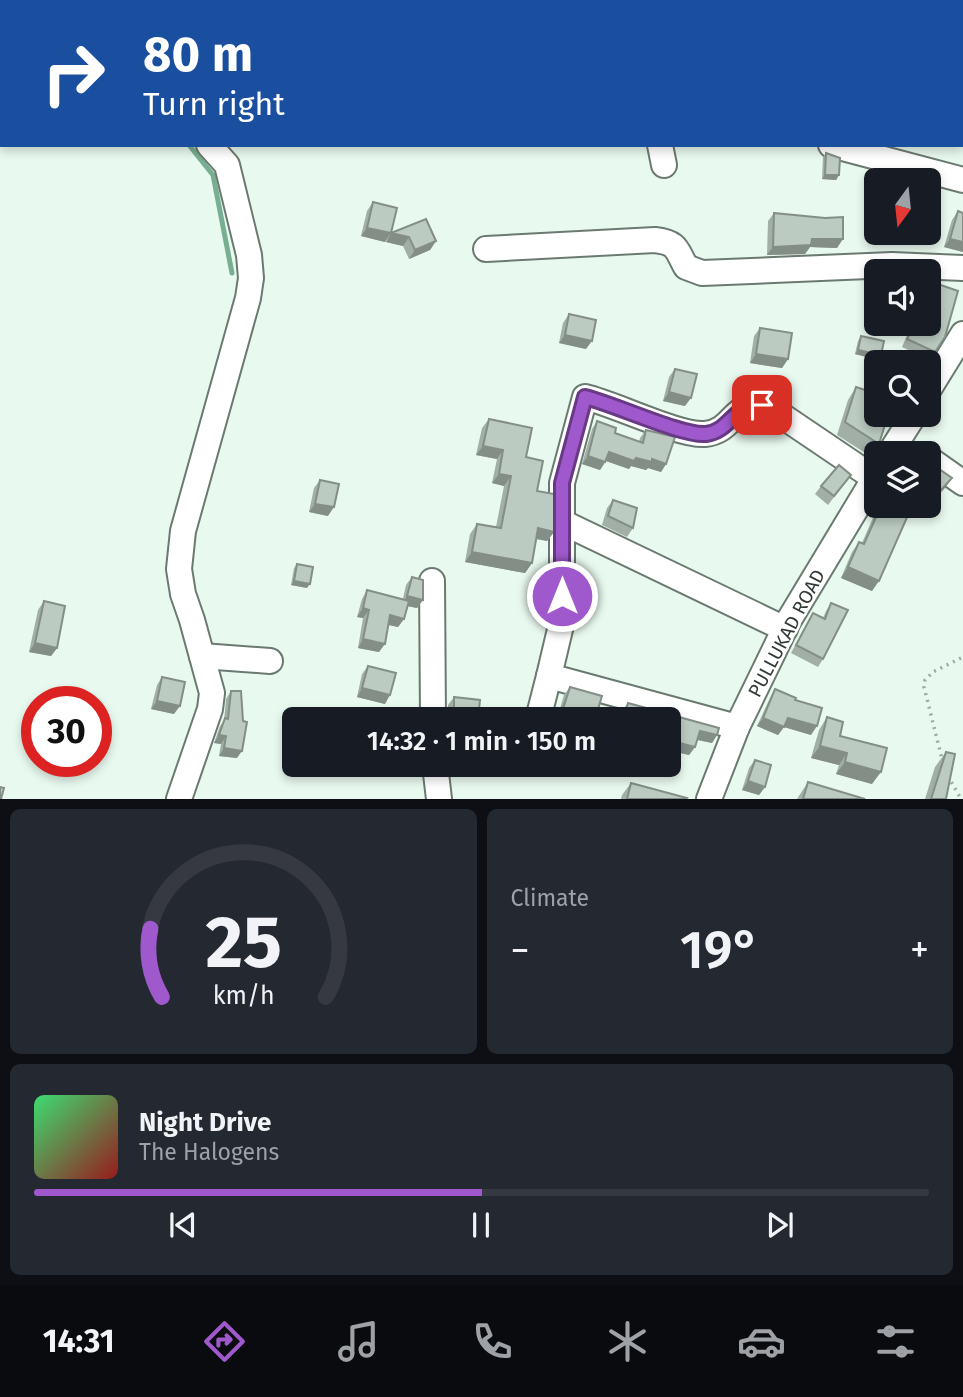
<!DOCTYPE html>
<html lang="en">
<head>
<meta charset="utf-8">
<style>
	:root { --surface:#171b24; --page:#242831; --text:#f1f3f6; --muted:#9ea1a6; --line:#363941; --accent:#a059cd }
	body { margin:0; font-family:"Fira Sans",sans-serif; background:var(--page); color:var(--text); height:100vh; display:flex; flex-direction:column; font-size:26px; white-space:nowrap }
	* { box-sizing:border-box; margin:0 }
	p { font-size:23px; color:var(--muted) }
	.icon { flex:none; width:38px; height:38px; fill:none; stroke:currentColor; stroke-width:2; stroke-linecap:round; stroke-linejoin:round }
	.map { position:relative; height:799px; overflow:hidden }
	.side { display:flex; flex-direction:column; gap:10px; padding:10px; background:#0d0f14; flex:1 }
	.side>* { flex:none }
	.hud { position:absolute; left:0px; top:0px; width:964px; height:147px; box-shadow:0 4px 10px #0003; background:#1a4fa0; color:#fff; overflow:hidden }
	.needle { width:46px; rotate:195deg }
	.tools { position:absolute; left:864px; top:168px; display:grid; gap:14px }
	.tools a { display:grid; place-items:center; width:77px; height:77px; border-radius:10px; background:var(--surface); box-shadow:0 4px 10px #0003; font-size:35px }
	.speed { position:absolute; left:21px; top:686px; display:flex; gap:14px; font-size:35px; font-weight:700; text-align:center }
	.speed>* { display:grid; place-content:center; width:91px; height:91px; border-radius:50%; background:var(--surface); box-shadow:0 4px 10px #0003; line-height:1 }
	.speed .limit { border:10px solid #d22; background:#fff; color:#111 }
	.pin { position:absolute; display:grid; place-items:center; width:60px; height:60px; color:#fff; margin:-30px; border-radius:14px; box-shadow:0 4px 10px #0006 }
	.me { position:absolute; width:77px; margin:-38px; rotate:0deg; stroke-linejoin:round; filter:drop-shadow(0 0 5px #0008) }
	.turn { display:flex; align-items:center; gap:24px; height:147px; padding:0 28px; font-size:32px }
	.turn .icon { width:91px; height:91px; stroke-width:2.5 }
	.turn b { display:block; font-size:49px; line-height:60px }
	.big { font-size:52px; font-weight:600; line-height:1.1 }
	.side .widget { flex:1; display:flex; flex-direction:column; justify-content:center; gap:10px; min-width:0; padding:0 24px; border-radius:10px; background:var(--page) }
	.side .dial { align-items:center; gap:0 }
	.dial svg { height:182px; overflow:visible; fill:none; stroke:var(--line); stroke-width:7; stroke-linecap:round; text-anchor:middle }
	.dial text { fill:var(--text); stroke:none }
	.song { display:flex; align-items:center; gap:21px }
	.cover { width:84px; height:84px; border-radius:10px; background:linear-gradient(135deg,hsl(140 70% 55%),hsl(0 70% 35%)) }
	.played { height:7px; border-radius:4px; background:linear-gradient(90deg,var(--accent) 50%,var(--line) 50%) }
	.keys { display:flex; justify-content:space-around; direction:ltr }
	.heat { display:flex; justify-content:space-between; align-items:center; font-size:38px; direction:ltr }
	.side .tiles { flex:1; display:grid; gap:10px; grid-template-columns:1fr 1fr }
	.widget:last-child { grid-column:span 2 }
	.trip { position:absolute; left:282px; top:707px; width:399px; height:70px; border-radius:10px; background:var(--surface); box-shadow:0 4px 10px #0003; font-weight:600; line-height:70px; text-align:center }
	.dock { display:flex; height:112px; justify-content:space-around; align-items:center; background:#090b0e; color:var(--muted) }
	.dock .icon { width:49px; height:49px }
	.dock .selected { color:var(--accent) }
	.dock b { font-size:32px; color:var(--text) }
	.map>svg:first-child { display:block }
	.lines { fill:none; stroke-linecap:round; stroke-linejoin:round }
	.stream { stroke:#78ae91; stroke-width:5 }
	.minor-casing { stroke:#6b7a71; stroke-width:28 }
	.path { stroke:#9daaa2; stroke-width:3.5; stroke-dasharray:2 5; stroke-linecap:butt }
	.minor { stroke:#fff; stroke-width:24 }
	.wall { fill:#a1afa6 }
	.shaded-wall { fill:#838e87 }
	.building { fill:#bbcbc1; stroke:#838e87; stroke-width:2 }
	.route-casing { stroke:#683a85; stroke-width:18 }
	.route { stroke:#a059cd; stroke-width:12 }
	.labels { text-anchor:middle; stroke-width:5; stroke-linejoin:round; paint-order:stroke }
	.street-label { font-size:19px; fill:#333a36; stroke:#fff }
</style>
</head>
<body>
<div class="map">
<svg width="963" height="799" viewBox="0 0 963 799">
	<rect width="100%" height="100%" fill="#e8f9ef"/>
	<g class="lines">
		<g class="stream">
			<polyline points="112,0 112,2"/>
			<polyline points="248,0 249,2"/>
			<polyline points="189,145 213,175 232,273"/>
		</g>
		<defs>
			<g id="minor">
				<polyline points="128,0 129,2"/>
				<polyline points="281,0 282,2"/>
				<polyline points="609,0 610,2"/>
				<polyline points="756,0 756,2"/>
				<polyline points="660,145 664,165"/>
				<polyline points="831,145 963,180"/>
				<path d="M 486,249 L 655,240 C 678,243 676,249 686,267 L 702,273 L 892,265 L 963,268"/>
				<polyline points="929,389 963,334"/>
				<polyline points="890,453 914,415"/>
				<polyline points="929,459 963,483"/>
				<polyline points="562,522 785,629"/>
				<polyline points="432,581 433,719"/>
				<polyline points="202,656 270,661"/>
				<polyline points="538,719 549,676"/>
				<path d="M 737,727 L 549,676 L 562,621 L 562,483 L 585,397 C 615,404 679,436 705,434 C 737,431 732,395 772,409 L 874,478"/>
				<polyline points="435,765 439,799"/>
				<polyline points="179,799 210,709 212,693 192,620 183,594 179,569 183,531 248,298 251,278 249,255 227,165 209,145"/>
				<polyline points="709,799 737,727 789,620 877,474"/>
			</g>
		</defs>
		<use href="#minor" class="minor-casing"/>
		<g class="path">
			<polyline points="943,763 924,687 925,680 933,672 963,657"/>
			<polyline points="948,776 961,799"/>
		</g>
		<use href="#minor" class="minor"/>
	</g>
	<g class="wall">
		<polygon points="826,153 839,175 836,180 822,179 823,157"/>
		<polygon points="373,202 391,233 385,242 361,236 367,211"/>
		<polygon points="958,211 963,213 963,252 944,247 952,220"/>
		<polygon points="774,213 837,248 810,247 805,254 767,255 768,221"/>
		<polygon points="391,233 436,241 430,250 409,259 403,246 386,242"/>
		<polygon points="932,282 935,352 929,360 902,347 909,331 914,324 929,324 929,286"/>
		<polygon points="569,314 586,349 559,343 563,323"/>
		<polygon points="760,328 788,359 782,368 750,363 754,336"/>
		<polygon points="861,336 878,360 855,354 858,341"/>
		<polygon points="675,369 685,406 663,401 669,377"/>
		<polygon points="856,387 879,444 870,456 837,435 848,400"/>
		<polygon points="489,419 526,457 537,491 554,532 547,541 536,539 532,563 525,573 465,562 470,534 477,524 496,527 504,486 492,483 497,459 476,455 482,428"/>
		<polygon points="597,421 615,433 639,442 640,438 646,430 666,464 661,472 648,468 646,470 631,466 629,469 606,461 600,470 582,464 592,429"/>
		<polygon points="851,475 828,505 815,494 821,486"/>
		<polygon points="320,480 328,516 309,512 314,488"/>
		<polygon points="613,500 633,528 627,537 602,525 607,508"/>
		<polygon points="878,506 929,506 924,512 919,507 913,514 909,511 872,591 841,578 852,552 859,542 862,543"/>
		<polygon points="297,564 307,588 291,585 294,568"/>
		<polygon points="412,577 423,600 417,608 407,606 404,619 398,627 389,625 379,652 358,648 363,618 357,617 362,599 367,590 403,599 406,585"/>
		<polygon points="44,601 57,648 51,656 29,652 38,610"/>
		<polygon points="831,603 823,659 818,667 791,653 808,621 813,613 823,618 826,611"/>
		<polygon points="368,666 385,704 357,697 362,674"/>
		<polygon points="162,677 174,714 151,709 157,685"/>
		<polygon points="570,687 595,719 557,719 564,695"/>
		<polygon points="775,689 795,700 811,735 784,727 778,735 757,726 770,698"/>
		<polygon points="231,691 237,758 219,756 221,744 214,743 220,726 224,721 226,699"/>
		<polygon points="454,697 478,719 448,719 448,705"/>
		<polygon points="628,703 719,728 717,735 712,743 697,740 695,747 689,755 668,750 668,719 620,719 622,711"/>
		<polygon points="827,717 840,736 872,784 836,774 839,765 811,758 819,730"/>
		<polygon points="946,752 946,799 925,799 935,767"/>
		<polygon points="755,760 765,787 759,795 742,790 749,768"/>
		<polygon points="808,782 865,799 797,799"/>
		<polygon points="631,783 686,799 621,799 622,795"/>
	</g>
	<g class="shaded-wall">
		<polygon points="825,175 839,175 836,180 822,179"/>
		<polygon points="367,228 391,233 385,242 361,236"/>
		<polygon points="391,233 409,237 403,246 386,242"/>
		<polygon points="812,239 843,239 837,248 810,247 805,254 767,255 773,247"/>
		<polygon points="950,239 963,242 963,252 944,247"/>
		<polygon points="436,241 430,250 409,259 415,250"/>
		<polygon points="565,335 592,341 586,349 559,343"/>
		<polygon points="858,350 881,355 878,360 855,354"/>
		<polygon points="756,354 788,359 782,368 750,363"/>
		<polygon points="669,392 691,398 685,406 663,401"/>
		<polygon points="483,446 503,450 497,459 476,455"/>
		<polygon points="609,452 636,458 652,459 666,464 661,472 648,468 646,470 631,466 629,469 603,460"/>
		<polygon points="588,456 605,462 600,470 582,464"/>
		<polygon points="499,474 511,476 504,486 492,483"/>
		<polygon points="952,478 945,488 929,505 931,501"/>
		<polygon points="315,504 334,507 328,516 309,512"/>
		<polygon points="538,528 554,532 547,541 532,538"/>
		<polygon points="472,552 532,563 525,573 465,562"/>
		<polygon points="848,567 879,581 872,591 841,578"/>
		<polygon points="294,581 310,584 307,588 291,585"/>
		<polygon points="407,596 423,600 417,608 402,605"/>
		<polygon points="363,608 369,610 363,618 357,617"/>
		<polygon points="390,615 404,619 398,627 384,624"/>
		<polygon points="363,639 385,644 379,652 358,648"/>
		<polygon points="35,643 57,648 51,656 29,652"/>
		<polygon points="362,688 390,695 385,704 357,697"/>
		<polygon points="157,701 180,706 174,714 151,709"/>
		<polygon points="561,715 576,719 558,719"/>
		<polygon points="763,718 788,718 817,726 811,735 784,727 778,735 757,726"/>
		<polygon points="700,731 717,735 712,743 694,739"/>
		<polygon points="219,735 226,736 221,744 214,743"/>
		<polygon points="668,740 695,747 689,755 668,750"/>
		<polygon points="820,746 847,753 839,765 811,758"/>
		<polygon points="224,748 242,751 237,758 219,756"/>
		<polygon points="845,762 881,772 872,784 836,774"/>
		<polygon points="400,765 423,765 420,768 398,767"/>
		<polygon points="748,781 765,787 759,795 742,790"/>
	</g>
	<g class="building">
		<polygon points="701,0 739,0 738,2 701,2"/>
		<polygon points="826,153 840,158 839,175 825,175"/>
		<polygon points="373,202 397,208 391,233 367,228"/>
		<polygon points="958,211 963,213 963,242 950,239"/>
		<polygon points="774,213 825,218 843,217 843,239 812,239 811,245 773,247"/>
		<polygon points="426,219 436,241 415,250 409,237 391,233"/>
		<polygon points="932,282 958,291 945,337 935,352 907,339 915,324 929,324 929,290"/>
		<polygon points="569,314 596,320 592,341 565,335"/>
		<polygon points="760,328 792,333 788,359 756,354"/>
		<polygon points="861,336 884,341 881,355 858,350"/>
		<polygon points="675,369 697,374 691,398 669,392"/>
		<polygon points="856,387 877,394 877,415 888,415 879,444 845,422"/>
		<polygon points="489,419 532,428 526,457 543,461 537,491 554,494 554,532 538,528 532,563 472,552 477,524 501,528 511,476 499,474 503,450 483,446"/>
		<polygon points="597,421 616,428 615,433 643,443 646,430 675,437 666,464 652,459 652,462 636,458 634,461 609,452 605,462 588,456"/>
		<polygon points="929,462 952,478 931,501 929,500"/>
		<polygon points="839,465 851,475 834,496 821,486"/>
		<polygon points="320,480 339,484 334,507 315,504"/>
		<polygon points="613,500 637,508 633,528 608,516"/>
		<polygon points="881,506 912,506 879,581 848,567 859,542 864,544"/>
		<polygon points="297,564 313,567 310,584 294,581"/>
		<polygon points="412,577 423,580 423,600 407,596"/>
		<polygon points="367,590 409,601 404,619 390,615 385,644 363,639 369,610 363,608"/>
		<polygon points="44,601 65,606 57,648 35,643"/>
		<polygon points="831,603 848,610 823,659 796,645 813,613 825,619"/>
		<polygon points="368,666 396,673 390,695 362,688"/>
		<polygon points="162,677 185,682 180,706 157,701"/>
		<polygon points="570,687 602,696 595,719 576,719 561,715"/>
		<polygon points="775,689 796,698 795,700 822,708 817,726 788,718 784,727 763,718"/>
		<polygon points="231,691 241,691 243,721 247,722 242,751 224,748 226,736 219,735 225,718 228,719"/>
		<polygon points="454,697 480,700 478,719 450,719 454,711"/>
		<polygon points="628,703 719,728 717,735 700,731 695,747 668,740 668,719 623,719"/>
		<polygon points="827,717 843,722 840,736 887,748 881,772 845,762 847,753 820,746"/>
		<polygon points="946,752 955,754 946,799 931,799"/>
		<polygon points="755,760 771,765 765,787 748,781"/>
		<polygon points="808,782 865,799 803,799"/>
		<polygon points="631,783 687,798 686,799 627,799"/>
		<polygon points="0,787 4,788 1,799 0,799"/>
	</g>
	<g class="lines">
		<defs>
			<path id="route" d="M 562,596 L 562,483 L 585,397 C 614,404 682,436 706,434 C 731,431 734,403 762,405"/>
		</defs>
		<use href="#route" class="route-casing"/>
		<use href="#route" class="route"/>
	</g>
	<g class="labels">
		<g class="street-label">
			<text transform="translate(786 633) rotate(-62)" y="7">PULLUKAD ROAD</text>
		</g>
	</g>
</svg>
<div class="tools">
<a><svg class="needle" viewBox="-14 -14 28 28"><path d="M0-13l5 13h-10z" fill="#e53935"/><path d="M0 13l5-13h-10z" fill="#9ea1a6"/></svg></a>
<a><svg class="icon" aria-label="sound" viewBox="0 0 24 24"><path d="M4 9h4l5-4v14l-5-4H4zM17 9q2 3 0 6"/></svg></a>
<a><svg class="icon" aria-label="search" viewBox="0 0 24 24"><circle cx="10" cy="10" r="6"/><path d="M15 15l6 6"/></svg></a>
<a><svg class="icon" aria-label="layers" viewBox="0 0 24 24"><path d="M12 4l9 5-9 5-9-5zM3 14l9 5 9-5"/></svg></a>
</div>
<div class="speed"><div class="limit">30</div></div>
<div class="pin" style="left:762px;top:405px;background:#d93025"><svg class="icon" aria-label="arrive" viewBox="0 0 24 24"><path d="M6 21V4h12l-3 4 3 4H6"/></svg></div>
<svg class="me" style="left:562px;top:596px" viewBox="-20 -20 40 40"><circle r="17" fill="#a059cd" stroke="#fff" stroke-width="3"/><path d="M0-11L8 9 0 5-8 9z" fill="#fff"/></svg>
<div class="trip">14:32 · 1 min · 150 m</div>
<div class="hud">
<div class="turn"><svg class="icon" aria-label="right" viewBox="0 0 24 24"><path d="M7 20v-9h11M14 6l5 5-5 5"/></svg><div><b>80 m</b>Turn right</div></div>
</div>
</div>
<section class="side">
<div class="tiles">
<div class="widget dial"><svg viewBox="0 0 100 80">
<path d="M14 69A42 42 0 1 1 86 69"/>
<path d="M14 69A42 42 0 0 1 9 39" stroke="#a059cd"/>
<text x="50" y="56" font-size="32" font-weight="700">25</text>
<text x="50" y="72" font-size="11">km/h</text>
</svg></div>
<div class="widget"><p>Climate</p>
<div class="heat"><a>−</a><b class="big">19°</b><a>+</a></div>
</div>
<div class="widget">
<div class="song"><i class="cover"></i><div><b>Night Drive</b><p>The Halogens</p></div></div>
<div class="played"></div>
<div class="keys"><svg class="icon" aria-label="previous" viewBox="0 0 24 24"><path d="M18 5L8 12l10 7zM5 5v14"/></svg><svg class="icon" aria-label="pause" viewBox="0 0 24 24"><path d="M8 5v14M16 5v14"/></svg><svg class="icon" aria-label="next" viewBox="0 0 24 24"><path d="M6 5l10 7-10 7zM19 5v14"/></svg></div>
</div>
</div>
</section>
<nav class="dock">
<b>14:31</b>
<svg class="icon selected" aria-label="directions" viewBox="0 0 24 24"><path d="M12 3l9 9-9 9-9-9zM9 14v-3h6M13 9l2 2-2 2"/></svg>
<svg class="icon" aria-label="music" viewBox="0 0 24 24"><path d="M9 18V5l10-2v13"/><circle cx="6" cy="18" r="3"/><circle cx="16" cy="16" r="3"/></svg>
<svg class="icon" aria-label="phone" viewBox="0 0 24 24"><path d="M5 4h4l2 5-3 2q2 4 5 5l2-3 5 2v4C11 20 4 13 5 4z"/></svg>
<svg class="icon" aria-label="climate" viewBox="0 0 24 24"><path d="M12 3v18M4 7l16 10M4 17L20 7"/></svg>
<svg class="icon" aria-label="car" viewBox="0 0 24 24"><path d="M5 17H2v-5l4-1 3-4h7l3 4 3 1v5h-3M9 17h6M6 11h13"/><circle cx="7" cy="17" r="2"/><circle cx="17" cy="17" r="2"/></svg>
<svg class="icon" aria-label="filters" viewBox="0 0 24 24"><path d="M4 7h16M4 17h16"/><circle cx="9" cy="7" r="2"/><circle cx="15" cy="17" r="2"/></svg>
</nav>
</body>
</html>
